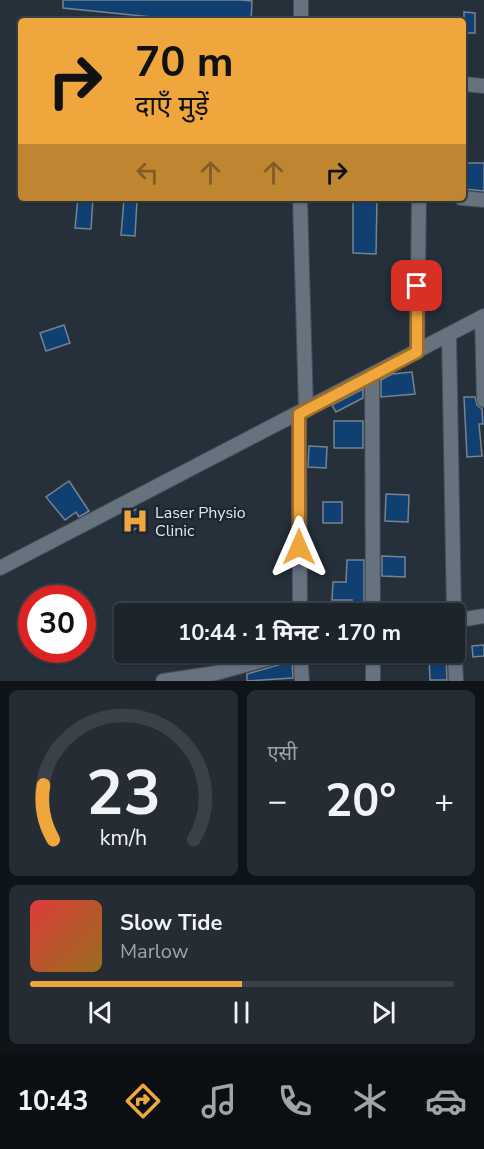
<!DOCTYPE html>
<html lang="hi">
<head>
<meta charset="utf-8">
<style>
	:root { --surface:#1c242c; --page:#252c34; --text:#f1f3f6; --muted:#a0a4a9; --line:#3a4148; --accent:#efa73d }
	body { margin:0; font-family:"Nunito Sans","Noto Sans Devanagari",sans-serif; background:var(--page); color:var(--text); height:100vh; display:flex; flex-direction:column; font-size:22px; white-space:nowrap }
	* { box-sizing:border-box; margin:0 }
	p { font-size:20px; color:var(--muted) }
	.icon { flex:none; width:33px; height:33px; fill:none; stroke:currentColor; stroke-width:2; stroke-linecap:round; stroke-linejoin:round }
	.map { position:relative; height:681px; overflow:hidden }
	.details { display:flex; flex-direction:column; gap:9px; padding:9px; background:#0f1418; flex:1 }
	.details>* { flex:none }
	.guide { position:absolute; left:18px; top:18px; width:448px; height:183px; border-radius:6px; box-shadow:0 2px 4px #0004,0 0 0 2px var(--line); background:#efa73d; color:#111; overflow:hidden }
	.speed { position:absolute; left:18px; top:585px; display:flex; gap:12px; font-size:30px; font-weight:700; text-align:center }
	.speed>* { display:grid; place-content:center; width:78px; height:78px; border-radius:50%; background:var(--surface); box-shadow:0 2px 4px #0004,0 0 0 2px var(--line); line-height:1 }
	.speed .limit { border:9px solid #d22; background:#fff; color:#111 }
	.pin { position:absolute; display:grid; place-items:center; width:51px; height:51px; color:#fff; margin:-26px; border-radius:12px; box-shadow:0 3px 9px #0006 }
	.me { position:absolute; width:66px; margin:-33px; rotate:0deg; stroke-linejoin:round; filter:drop-shadow(0 0 4px #0008) }
	.turn { display:flex; align-items:center; gap:21px; height:126px; padding:0 18px; font-size:27px }
	.turn .icon { width:78px; height:78px; stroke-width:2.5 }
	.turn b { display:block; font-size:42px; line-height:51px }
	.lanes { display:flex; align-items:center; height:57px; padding:0 18px; background:#0003; justify-content:center; gap:30px; direction:ltr }
	.lanes .off { opacity:.35 }
	.big { font-size:45px; font-weight:700; line-height:1.1 }
	.details .widget { flex:1; display:flex; flex-direction:column; justify-content:center; gap:9px; min-width:0; padding:0 21px; border-radius:9px; background:var(--page) }
	.details .dial { align-items:center; gap:0 }
	.dial svg { height:156px; overflow:visible; fill:none; stroke:var(--line); stroke-width:7; stroke-linecap:round; text-anchor:middle }
	.dial text { fill:var(--text); stroke:none }
	.song { display:flex; align-items:center; gap:18px }
	.cover { width:72px; height:72px; border-radius:9px; background:linear-gradient(135deg,hsl(0 70% 55%),hsl(40 70% 35%)) }
	.played { height:6px; border-radius:3px; background:linear-gradient(90deg,var(--accent) 50%,var(--line) 50%) }
	.keys { display:flex; justify-content:space-around; direction:ltr }
	.heat { display:flex; justify-content:space-between; align-items:center; font-size:33px; direction:ltr }
	.details .tiles { flex:1; display:grid; gap:9px; grid-template-columns:1fr 1fr }
	.widget:last-child { grid-column:span 2 }
	.trip { position:absolute; left:114px; top:603px; width:351px; height:60px; border-radius:6px; background:var(--surface); box-shadow:0 2px 4px #0004,0 0 0 2px var(--line); font-weight:700; line-height:60px; text-align:center }
	.dock { display:flex; height:96px; justify-content:space-around; align-items:center; background:#0b0e12; color:var(--muted) }
	.dock .icon { width:42px; height:42px }
	.dock .on { color:var(--accent) }
	.dock b { font-size:27px; color:var(--text) }
	.map>svg:first-child { display:block }
	.building { fill:#104071; stroke:#778390; stroke-width:1.5 }
	.lines { fill:none; stroke-linecap:round; stroke-linejoin:round }
	.street-casing { stroke:#454e57; stroke-width:16 }
	.street { stroke:#67727f; stroke-width:14 }
	.route-casing { stroke:#9b6d28; stroke-width:15 }
	.route { stroke:#efa73d; stroke-width:10 }
	.labels { text-anchor:middle; stroke-width:4.5; stroke-linejoin:round; paint-order:stroke }
	.poi-label { font-size:16px; fill:#e0e7ee; stroke:#1c2631; text-anchor:start }
</style>
</head>
<body>
<div class="map">
<svg width="484" height="681" viewBox="0 0 484 681">
	<rect width="100%" height="100%" fill="#26303b"/>
	<g class="building">
		<polygon points="63,0 241,0 252,1 251,21 192,21 63,8"/>
		<polygon points="464,12 475,13 475,33 464,33"/>
		<polygon points="464,163 484,163 484,191 464,189"/>
		<polygon points="78,198 93,198 91,229 75,228"/>
		<polygon points="353,198 377,198 376,254 353,253"/>
		<polygon points="124,199 137,200 135,236 121,235"/>
		<polygon points="64,325 70,343 46,351 40,333"/>
		<polygon points="412,372 415,394 381,397 381,380 392,374"/>
		<polygon points="363,389 363,398 336,412 332,405"/>
		<polygon points="464,397 475,397 477,405 482,409 483,424 479,424 482,456 467,457"/>
		<rect x="334" y="421" width="29" height="27"/>
		<polygon points="309,446 327,447 326,468 308,467"/>
		<polygon points="69,481 89,511 79,517 76,512 65,520 46,497"/>
		<polygon points="386,494 409,495 408,522 385,521"/>
		<rect x="323" y="502" width="19" height="21"/>
		<polygon points="137,509 144,525 131,531 124,515"/>
		<polygon points="382,556 405,557 405,577 382,576"/>
		<polygon points="347,560 364,560 364,614 352,614 352,600 332,600 333,582 346,582"/>
		<polygon points="484,645 484,656 473,657 472,646"/>
		<polygon points="446,655 447,680 430,680 429,656"/>
		<polygon points="292,661 293,678 247,681 247,674"/>
	</g>
	<g class="lines">
		<defs>
			<g id="street">
				<polyline points="301,21 301,0"/>
				<polyline points="464,84 484,86"/>
				<polyline points="300,198 306,410"/>
				<polyline points="461,198 484,200"/>
				<polyline points="482,317 484,400"/>
				<polyline points="449,336 454,614"/>
				<polyline points="417,352 419,198"/>
				<polyline points="372,375 373,614"/>
				<polyline points="299,414 300,614"/>
				<polyline points="0,568 484,316"/>
				<polyline points="454,621 484,616"/>
				<polyline points="454,636 456,681"/>
				<polyline points="300,652 302,681"/>
				<polyline points="373,652 373,681"/>
				<polyline points="163,681 216,673 292,652"/>
			</g>
		</defs>
		<use href="#street" class="street-casing"/>
		<use href="#street" class="street"/>
	</g>
	<g class="lines">
		<defs>
			<polyline id="route" points="299,547 299,414 417,352 417,286"/>
		</defs>
		<use href="#route" class="route-casing"/>
		<use href="#route" class="route"/>
	</g>
	<defs>
		<symbol id="hospital-bare" viewBox="-9 -9 18 18"><path d="M-5-5h3v3.5h4V-5h3V5h-3V1.5h-4V5h-3Z" fill="#efa73d" stroke="#1c2631" stroke-width="2.5" paint-order="stroke"/></symbol>
	</defs>
	<g fill-rule="evenodd">
		<use href="#hospital-bare" x="116" y="502" width="38" height="38"/>
	</g>
	<g class="labels">
		<g class="poi-label">
			<text x="155" y="518">Laser Physio<tspan x="155" dy="18">Clinic</tspan></text>
		</g>
	</g>
</svg>
<div class="speed"><div class="limit">30</div></div>
<div class="pin" style="left:417px;top:286px;background:#d93025"><svg class="icon" aria-label="arrive" viewBox="0 0 24 24"><path d="M6 21V4h12l-3 4 3 4H6"/></svg></div>
<svg class="me" style="left:299px;top:547px" viewBox="-20 -20 40 40"><path d="M0-17L14 15 0 8-14 15z" fill="#efa73d" stroke="#fff" stroke-width="4"/></svg>
<div class="trip">10:44 · 1 मिनट · 170 m</div>
<div class="guide">
<div class="turn"><svg class="icon" aria-label="right" viewBox="0 0 24 24"><path d="M7 20v-9h11M14 6l5 5-5 5"/></svg><div><b>70 m</b>दाएँ मुड़ें</div></div>
<div class="lanes"><svg class="icon off" aria-label="left" viewBox="0 0 24 24"><path d="M17 20v-9H6M10 6l-5 5 5 5"/></svg><svg class="icon off" aria-label="ahead" viewBox="0 0 24 24"><path d="M12 20V5M6 11l6-6 6 6"/></svg><svg class="icon off" aria-label="ahead" viewBox="0 0 24 24"><path d="M12 20V5M6 11l6-6 6 6"/></svg><svg class="icon" aria-label="right" viewBox="0 0 24 24"><path d="M7 20v-9h11M14 6l5 5-5 5"/></svg></div>
</div>
</div>
<section class="details">
<div class="tiles">
<div class="widget dial"><svg viewBox="0 0 100 80">
<path d="M14 69A42 42 0 1 1 86 69"/>
<path d="M14 69A42 42 0 0 1 9 41" stroke="#efa73d"/>
<text x="50" y="56" font-size="32" font-weight="700">23</text>
<text x="50" y="72" font-size="11">km/h</text>
</svg></div>
<div class="widget"><p>एसी</p>
<div class="heat"><a>−</a><b class="big">20°</b><a>+</a></div>
</div>
<div class="widget">
<div class="song"><i class="cover"></i><div><b>Slow Tide</b><p>Marlow</p></div></div>
<div class="played"></div>
<div class="keys"><svg class="icon" aria-label="previous" viewBox="0 0 24 24"><path d="M18 5L8 12l10 7zM5 5v14"/></svg><svg class="icon" aria-label="pause" viewBox="0 0 24 24"><path d="M8 5v14M16 5v14"/></svg><svg class="icon" aria-label="next" viewBox="0 0 24 24"><path d="M6 5l10 7-10 7zM19 5v14"/></svg></div>
</div>
</div>
</section>
<nav class="dock">
<b>10:43</b>
<svg class="icon on" aria-label="directions" viewBox="0 0 24 24"><path d="M12 3l9 9-9 9-9-9zM9 14v-3h6M13 9l2 2-2 2"/></svg>
<svg class="icon" aria-label="music" viewBox="0 0 24 24"><path d="M9 18V5l10-2v13"/><circle cx="6" cy="18" r="3"/><circle cx="16" cy="16" r="3"/></svg>
<svg class="icon" aria-label="phone" viewBox="0 0 24 24"><path d="M5 4h4l2 5-3 2q2 4 5 5l2-3 5 2v4C11 20 4 13 5 4z"/></svg>
<svg class="icon" aria-label="climate" viewBox="0 0 24 24"><path d="M12 3v18M4 7l16 10M4 17L20 7"/></svg>
<svg class="icon" aria-label="car" viewBox="0 0 24 24"><path d="M5 17H2v-5l4-1 3-4h7l3 4 3 1v5h-3M9 17h6M6 11h13"/><circle cx="7" cy="17" r="2"/><circle cx="17" cy="17" r="2"/></svg>
</nav>
</body>
</html>
